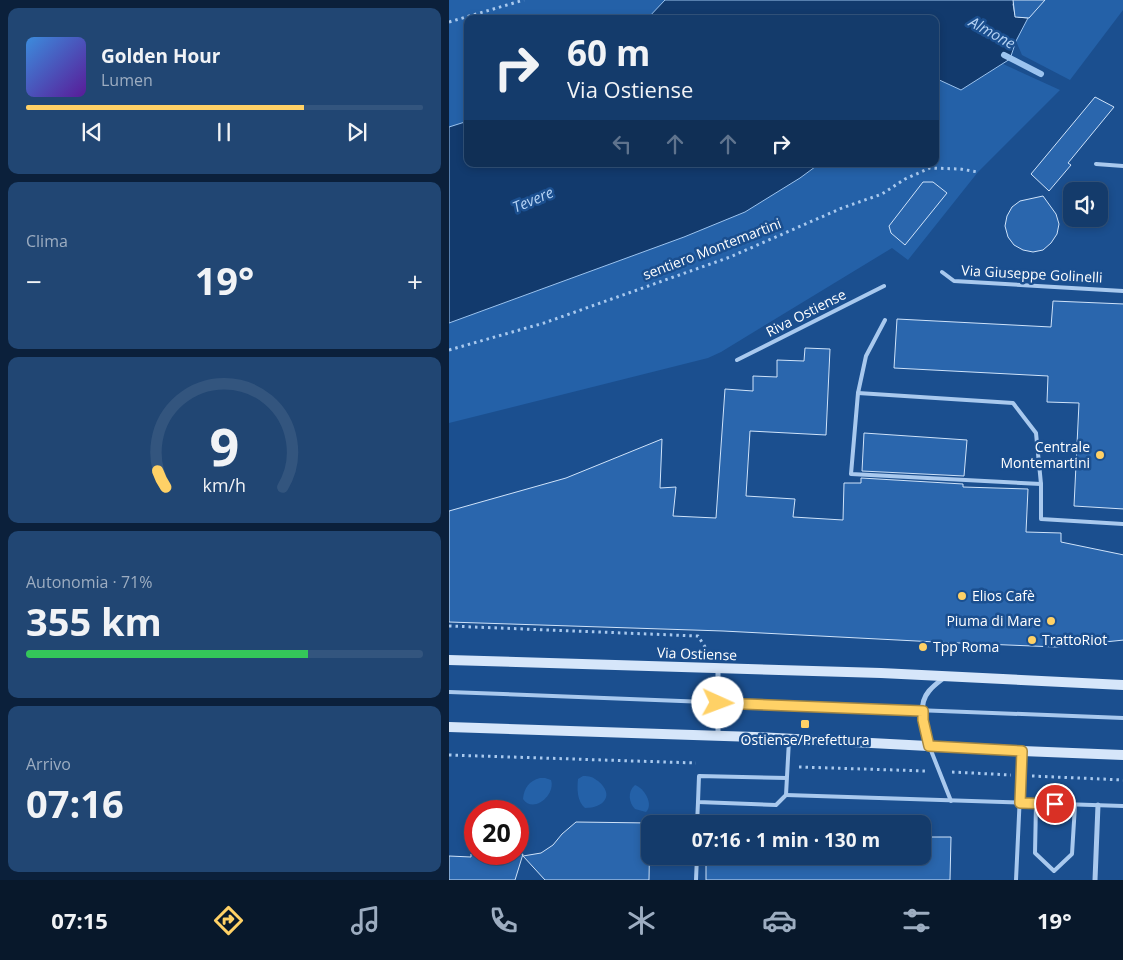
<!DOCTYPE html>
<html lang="it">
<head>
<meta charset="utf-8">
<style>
	:root { --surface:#143b6b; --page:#214673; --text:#f1f3f6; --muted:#9dadc1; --line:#33557e; --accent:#ffd166 }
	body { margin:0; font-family:"Open Sans",sans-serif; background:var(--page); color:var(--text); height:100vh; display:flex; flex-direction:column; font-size:19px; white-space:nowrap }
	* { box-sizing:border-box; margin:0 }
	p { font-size:16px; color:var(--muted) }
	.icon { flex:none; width:28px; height:28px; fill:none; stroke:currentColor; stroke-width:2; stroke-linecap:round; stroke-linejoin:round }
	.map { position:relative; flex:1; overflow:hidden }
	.sheet { display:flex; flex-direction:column; gap:8px; padding:8px; background:#0b203b; width:449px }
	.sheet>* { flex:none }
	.top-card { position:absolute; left:15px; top:15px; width:475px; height:152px; border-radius:10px; box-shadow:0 2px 8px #0003,0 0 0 1px var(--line); background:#143b6b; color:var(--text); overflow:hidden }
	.buttons { position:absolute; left:614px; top:182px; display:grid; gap:10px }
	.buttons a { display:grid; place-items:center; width:45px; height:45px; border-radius:10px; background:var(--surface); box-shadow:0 2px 8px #0003,0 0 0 1px var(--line); font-size:25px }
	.speed { position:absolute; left:15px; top:800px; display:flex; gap:10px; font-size:25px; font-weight:700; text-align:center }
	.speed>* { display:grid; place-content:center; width:65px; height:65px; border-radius:50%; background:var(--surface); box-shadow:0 2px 8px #0003,0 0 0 1px var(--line); line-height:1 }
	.speed .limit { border:8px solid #d22; background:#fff; color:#111 }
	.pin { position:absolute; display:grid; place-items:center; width:42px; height:42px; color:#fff; margin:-21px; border:2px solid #fff; border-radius:50%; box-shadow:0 1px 5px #0007 }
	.me { position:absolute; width:55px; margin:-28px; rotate:92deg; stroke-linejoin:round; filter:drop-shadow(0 0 4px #0008) }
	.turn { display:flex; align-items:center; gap:18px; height:105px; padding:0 20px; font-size:22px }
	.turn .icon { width:65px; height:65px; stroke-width:2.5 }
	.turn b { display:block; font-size:35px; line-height:42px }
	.lanes { display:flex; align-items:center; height:48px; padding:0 20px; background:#0003; justify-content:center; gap:25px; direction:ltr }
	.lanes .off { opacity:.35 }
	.big { font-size:38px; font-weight:700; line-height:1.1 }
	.sheet .card { flex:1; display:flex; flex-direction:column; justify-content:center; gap:8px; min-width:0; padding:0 18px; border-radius:10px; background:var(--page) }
	.sheet .dial { align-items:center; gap:0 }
	.dial svg { height:130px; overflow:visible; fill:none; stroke:var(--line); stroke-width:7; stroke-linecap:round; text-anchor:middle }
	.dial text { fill:var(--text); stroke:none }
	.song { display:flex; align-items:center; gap:15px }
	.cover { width:60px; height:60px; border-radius:8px; background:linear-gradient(135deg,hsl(210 70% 55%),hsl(270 70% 35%)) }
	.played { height:5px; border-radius:2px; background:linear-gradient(90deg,var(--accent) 70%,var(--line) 70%) }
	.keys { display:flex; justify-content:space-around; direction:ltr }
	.heat { display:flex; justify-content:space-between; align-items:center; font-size:28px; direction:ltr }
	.charge { height:8px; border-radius:4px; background:linear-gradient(90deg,#34c759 71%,var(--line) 0) }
	.trip { position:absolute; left:192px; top:815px; width:290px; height:50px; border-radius:10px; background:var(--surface); box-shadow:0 2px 8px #0003,0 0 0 1px var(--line); font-weight:700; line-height:50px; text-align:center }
	.menu { display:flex; height:80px; justify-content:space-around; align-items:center; background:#08182b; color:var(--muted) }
	.menu .icon { width:35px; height:35px }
	.menu .current { color:var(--accent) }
	.menu b { font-size:22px; color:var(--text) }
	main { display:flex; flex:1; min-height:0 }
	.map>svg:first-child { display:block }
	.green { fill:#2461a8 }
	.water { fill:#123a6d; stroke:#9cc4f0 }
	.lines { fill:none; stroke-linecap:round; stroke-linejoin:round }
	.stream { stroke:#9cc4f0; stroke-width:6 }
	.building { fill:#2a66ad; stroke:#cfe3fa }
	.path { stroke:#a9c9ee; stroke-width:3; stroke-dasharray:2.5 4; stroke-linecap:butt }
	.service { stroke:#a9c9ee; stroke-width:4 }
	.minor { stroke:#a9c9ee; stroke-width:5 }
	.secondary { stroke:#d6e6fa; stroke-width:10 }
	.route-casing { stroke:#a68842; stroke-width:12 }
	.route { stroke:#ffd166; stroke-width:9 }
	.poi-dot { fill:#ffd166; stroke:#1b4f8f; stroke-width:2 }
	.labels { text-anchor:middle; stroke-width:5; stroke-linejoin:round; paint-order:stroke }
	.street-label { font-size:14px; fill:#fff; stroke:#1b4f8f }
	.poi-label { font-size:14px; fill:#fff; stroke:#1b4f8f; text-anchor:start }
	.water-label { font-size:15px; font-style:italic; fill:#b5d3f5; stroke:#1b4f8f }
</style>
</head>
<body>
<main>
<section class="sheet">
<div class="card">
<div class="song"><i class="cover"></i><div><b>Golden Hour</b><p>Lumen</p></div></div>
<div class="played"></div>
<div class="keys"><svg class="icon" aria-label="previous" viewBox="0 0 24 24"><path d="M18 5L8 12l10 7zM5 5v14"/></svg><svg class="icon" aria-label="pause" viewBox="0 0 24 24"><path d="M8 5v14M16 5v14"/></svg><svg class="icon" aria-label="next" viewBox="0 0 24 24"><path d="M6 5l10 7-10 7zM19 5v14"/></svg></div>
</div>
<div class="card"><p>Clima</p>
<div class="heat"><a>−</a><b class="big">19°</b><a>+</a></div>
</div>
<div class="card dial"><svg viewBox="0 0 100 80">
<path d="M14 69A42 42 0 1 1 86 69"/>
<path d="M14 69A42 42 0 0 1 9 59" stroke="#ffd166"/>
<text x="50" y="56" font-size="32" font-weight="700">9</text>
<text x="50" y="72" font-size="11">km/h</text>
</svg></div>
<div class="card"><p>Autonomia · 71%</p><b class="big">355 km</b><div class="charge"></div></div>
<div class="card"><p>Arrivo</p><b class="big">07:16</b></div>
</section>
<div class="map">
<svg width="675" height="880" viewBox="0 0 675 880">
	<rect width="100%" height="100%" fill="#1b4f8f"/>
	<g class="green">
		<polygon points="0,0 216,0 198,19 19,19 19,121 0,127"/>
		<polygon points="596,0 674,0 674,10 621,80 573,55 567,41 579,18"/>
		<polygon points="554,64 611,90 529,172 459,260 443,248 272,352 259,358 0,423 0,323 235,237 296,212 351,178 370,164 486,164 486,78 512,90"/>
		<path d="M 134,776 C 137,776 140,776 142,777 C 144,777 147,780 149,781 C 166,795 155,808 136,808 C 128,801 128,789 129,779 Z"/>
		<path d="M 91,778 L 96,778 L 102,780 C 107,795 84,814 74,799 C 75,788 80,781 91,778 Z"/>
		<path d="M 186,785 C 195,788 205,804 197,812 L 186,809 C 180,803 178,792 186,785 Z"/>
	</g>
	<g class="water">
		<polygon points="216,0 567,0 564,4 566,15 569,17 579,18 567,41 561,59 512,90 486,78 486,19 198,19"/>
		<polygon points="19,121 19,164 370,164 351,178 296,212 235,237 0,323 0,127"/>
	</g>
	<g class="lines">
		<polyline class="stream" points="555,55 592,74"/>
	</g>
	<g class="building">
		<polygon points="564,0 596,0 580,18 566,17"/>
		<polygon points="646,97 665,107 619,163 622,165 600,191 582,174"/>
		<polygon points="474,182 484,182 498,193 456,245 442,233 440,226"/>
		<polygon points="594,196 607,214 610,224 608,234 602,243 594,250 584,252 574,250 565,245 559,237 556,226 558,216 563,207 571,201"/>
		<polygon points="604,301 675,304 675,509 625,506 630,403 598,402 599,376 445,368 448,319 602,327"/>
		<polygon points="356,348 381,349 377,435 301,431 297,496 346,499 344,517 394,520 395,483 412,483 412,478 514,484 514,487 579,489 577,532 612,533 612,542 675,555 675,640 607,647 487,642 274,631 0,622 0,511 117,478 213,439 211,488 227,487 224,516 267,518 276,389 304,391 304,376 328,377 328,360 355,361"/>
		<polygon points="415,433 518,440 515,476 413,471"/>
		<polygon points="127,822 201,823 200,880 96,880 74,856 92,853 104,845 113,834"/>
		<polygon points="474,837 502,837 501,880 257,880 257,856 474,856"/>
		<polygon points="22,854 74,854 66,880 0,880 0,856 22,857"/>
	</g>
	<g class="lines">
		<g class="path">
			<polyline points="0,22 75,0"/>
			<polyline points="0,350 95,323 281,257 393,208 433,194 456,179 481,168 511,169 529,172"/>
			<polyline points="0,626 249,636 260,653"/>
			<polyline points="0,755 247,763"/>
			<polyline points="350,767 477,771"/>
			<polyline points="503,772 562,775"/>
			<polyline points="583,776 675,780"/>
		</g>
		<g class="service">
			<polyline points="647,164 675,166"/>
			<polyline points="493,272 505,281 675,291"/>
			<polyline points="436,320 417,356 409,393 402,474 592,484"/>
			<polyline points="288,360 435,286"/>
			<polyline points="409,393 564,403 587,433 592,484 592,519 675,524"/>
			<polyline points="0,692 675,718"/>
			<polyline points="481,748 502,801"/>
			<polyline points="338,778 250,776 249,802 327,805 337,795 340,740"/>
			<polyline points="337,795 675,806"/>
			<polyline points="587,804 586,853 605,871 623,854 626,805"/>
			<polyline points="248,824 249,802"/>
			<polyline points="247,880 248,856"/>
			<polyline points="567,880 573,751"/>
		</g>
		<g class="minor">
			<polyline points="269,669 269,735"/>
			<path d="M 480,746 C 476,729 467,706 480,691 C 485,685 491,681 496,677"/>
			<polyline points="646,880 649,805"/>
		</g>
		<g class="secondary">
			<polyline points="0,660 432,673 675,685"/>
			<polyline points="0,727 306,737 573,751 675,755"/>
		</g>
	</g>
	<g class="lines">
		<defs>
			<polyline id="route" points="269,703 474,711 474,720 480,746 573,751 571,803 606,804"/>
		</defs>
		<use href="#route" class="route-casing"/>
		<use href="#route" class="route"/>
	</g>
	<g class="poi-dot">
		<circle cx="651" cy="455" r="5"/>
		<circle cx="513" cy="596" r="5"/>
		<circle cx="602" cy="621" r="5"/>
		<circle cx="583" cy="640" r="5"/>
		<circle cx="474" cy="647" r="5"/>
		<rect x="351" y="719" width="10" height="10" rx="2.5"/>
	</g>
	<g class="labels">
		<g class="street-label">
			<text transform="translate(263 249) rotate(-21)" y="5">sentiero Montemartini</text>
			<text transform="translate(583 274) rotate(3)" y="5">Via Giuseppe Golinelli</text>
			<text transform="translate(357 313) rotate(-27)" y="5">Riva Ostiense</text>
			<text transform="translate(248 654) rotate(2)" y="5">Via Ostiense</text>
		</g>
		<g class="poi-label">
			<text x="641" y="452" text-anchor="end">Centrale<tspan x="641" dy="16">Montemartini</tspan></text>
			<text x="523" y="601">Elios Cafè</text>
			<text x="592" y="626" text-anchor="end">Piuma di Mare</text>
			<text x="593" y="645">TrattoRiot</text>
			<text x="484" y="652">Tpp Roma</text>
			<text x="356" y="745" text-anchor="middle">Ostiense/Prefettura</text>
		</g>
		<g class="water-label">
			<text transform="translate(543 33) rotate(29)" y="5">Almone</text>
			<text transform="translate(84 200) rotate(-23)" y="5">Tevere</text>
		</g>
	</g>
</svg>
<div class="buttons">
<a><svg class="icon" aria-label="sound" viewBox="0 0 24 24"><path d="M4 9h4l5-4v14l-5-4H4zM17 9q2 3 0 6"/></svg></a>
</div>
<div class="speed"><div class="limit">20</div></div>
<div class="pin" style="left:606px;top:804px;background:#d93025"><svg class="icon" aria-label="arrive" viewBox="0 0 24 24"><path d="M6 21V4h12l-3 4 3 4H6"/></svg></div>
<svg class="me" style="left:269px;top:703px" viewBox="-20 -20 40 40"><circle r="19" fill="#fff"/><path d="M0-13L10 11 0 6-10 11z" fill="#ffd166"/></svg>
<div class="trip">07:16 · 1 min · 130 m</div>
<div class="top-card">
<div class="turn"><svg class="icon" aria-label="right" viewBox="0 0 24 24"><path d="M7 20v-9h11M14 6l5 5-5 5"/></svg><div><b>60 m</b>Via Ostiense</div></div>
<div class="lanes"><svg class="icon off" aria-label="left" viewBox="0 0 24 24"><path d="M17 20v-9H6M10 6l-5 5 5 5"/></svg><svg class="icon off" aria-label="ahead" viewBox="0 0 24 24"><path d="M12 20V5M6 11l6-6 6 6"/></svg><svg class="icon off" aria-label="ahead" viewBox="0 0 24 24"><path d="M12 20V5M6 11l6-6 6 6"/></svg><svg class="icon" aria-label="right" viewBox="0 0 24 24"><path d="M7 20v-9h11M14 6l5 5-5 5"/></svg></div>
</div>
</div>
</main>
<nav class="menu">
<b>07:15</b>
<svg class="icon current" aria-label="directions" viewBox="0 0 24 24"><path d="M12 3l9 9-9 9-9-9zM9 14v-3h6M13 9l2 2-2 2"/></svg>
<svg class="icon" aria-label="music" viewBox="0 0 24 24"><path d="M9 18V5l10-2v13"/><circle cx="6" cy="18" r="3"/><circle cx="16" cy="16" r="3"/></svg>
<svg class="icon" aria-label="phone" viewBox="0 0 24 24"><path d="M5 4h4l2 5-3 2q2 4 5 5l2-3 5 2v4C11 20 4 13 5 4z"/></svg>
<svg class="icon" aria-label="climate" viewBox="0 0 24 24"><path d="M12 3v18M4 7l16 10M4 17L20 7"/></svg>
<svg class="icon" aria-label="car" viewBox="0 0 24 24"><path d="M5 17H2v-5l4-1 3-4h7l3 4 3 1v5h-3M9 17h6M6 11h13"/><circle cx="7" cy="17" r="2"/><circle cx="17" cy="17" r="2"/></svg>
<svg class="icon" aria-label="filters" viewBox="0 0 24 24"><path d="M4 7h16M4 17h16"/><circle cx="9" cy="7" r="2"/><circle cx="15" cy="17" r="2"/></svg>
<b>19°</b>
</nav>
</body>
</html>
